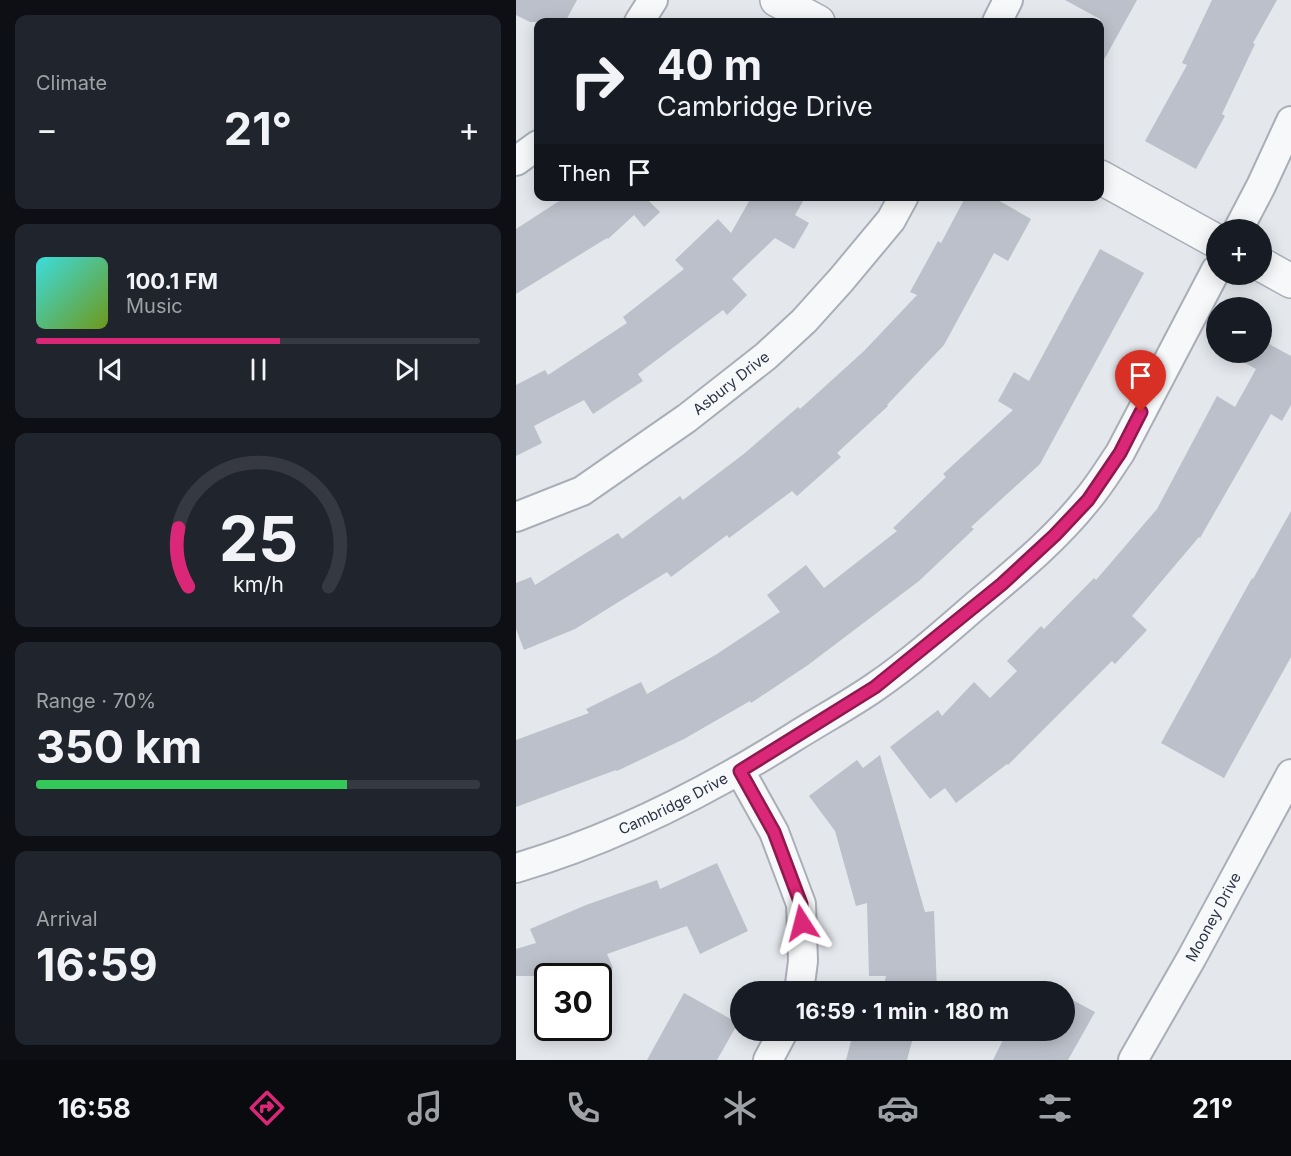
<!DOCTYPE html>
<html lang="en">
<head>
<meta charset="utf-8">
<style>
	:root { --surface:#171b24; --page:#20242c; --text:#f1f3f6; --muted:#9ea1a6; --line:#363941; --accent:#db2777 }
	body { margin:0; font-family:Inter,sans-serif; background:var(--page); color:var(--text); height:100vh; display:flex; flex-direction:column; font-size:22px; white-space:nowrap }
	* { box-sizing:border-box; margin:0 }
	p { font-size:20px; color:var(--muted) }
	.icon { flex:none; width:33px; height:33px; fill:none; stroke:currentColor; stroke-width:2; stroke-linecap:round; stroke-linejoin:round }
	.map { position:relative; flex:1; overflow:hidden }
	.sheet { display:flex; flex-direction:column; gap:15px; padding:15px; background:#0d0f14; width:516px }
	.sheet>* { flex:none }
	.top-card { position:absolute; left:18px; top:18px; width:570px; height:183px; border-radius:12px; box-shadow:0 3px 15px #0003; background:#171b24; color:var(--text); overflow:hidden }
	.controls { position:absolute; left:690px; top:219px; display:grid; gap:12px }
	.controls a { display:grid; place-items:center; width:66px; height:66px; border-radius:50%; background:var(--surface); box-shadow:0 3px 15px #0003; font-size:30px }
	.speed { position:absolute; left:18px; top:963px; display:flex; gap:12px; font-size:30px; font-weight:700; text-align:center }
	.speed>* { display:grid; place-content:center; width:78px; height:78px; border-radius:50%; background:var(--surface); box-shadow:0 3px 15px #0003; line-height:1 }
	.speed .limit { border:3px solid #111; border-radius:9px; background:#fff; color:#111 }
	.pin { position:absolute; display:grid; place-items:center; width:51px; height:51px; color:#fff; margin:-62px -26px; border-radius:50% 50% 50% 0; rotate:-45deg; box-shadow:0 0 6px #0007 }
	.pin .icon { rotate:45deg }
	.me { position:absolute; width:66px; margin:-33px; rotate:351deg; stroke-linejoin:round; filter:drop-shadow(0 0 4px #0008) }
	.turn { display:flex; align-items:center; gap:21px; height:126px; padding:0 24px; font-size:27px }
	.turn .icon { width:78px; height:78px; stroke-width:2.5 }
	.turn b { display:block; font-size:42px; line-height:51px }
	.then { display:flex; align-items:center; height:57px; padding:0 24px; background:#0003; gap:12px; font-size:22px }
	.big { font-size:45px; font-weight:700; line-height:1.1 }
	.sheet .tile { flex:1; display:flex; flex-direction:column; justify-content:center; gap:9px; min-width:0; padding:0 21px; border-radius:12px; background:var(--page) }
	.sheet .dial { align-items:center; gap:0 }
	.dial svg { height:156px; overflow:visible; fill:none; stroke:var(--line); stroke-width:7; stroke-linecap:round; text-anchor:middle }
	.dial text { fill:var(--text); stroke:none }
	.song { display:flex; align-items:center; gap:18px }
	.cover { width:72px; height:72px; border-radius:9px; background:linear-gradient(135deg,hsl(180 70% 55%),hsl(80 70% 35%)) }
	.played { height:6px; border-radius:3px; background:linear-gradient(90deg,var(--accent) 55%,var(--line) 55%) }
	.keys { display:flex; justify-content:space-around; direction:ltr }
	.heat { display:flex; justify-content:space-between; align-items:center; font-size:33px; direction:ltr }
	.charge { height:9px; border-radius:4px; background:linear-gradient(90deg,#34c759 70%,var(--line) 0) }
	.trip { position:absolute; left:214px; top:981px; width:345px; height:60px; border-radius:30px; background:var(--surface); box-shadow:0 3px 15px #0003; font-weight:700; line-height:60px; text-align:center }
	.menu { display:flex; height:96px; justify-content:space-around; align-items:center; background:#090b0e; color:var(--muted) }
	.menu .icon { width:42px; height:42px }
	.menu .active { color:var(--accent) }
	.menu b { font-size:27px; color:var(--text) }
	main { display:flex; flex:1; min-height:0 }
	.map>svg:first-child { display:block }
	.building { fill:#bbc0ca }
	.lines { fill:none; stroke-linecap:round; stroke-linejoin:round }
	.minor-casing { stroke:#a9aeb7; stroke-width:32 }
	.tertiary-casing { stroke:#a9aeb7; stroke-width:36 }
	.minor { stroke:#f7f8fa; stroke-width:28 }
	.tertiary { stroke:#f7f8fa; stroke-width:33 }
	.route-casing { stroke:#8e194d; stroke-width:15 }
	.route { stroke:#db2777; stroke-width:10 }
	.labels { text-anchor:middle; stroke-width:4.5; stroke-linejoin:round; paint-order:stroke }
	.street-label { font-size:15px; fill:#2b3445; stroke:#f4f6f9 }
</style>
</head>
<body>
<main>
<section class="sheet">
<div class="tile"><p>Climate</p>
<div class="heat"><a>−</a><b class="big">21°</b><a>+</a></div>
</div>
<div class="tile">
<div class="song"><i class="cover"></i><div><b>100.1 FM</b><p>Music</p></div></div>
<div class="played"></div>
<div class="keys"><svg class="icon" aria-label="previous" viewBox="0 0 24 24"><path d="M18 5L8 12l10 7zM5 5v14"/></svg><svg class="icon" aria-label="pause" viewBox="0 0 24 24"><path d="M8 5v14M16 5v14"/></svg><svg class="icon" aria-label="next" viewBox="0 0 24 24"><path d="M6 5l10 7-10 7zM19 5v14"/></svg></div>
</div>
<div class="tile dial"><svg viewBox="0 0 100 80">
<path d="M14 69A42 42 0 1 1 86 69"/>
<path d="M14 69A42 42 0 0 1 9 39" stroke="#db2777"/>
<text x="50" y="56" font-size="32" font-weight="700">25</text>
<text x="50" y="72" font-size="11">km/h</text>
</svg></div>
<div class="tile"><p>Range · 70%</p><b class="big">350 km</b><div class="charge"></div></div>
<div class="tile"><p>Arrival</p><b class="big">16:59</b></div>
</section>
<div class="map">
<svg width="775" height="1060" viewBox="0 0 775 1060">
	<rect width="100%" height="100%" fill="#e4e7ec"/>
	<g class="building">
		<polygon points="0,0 61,0 49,22 14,22 0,15"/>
		<polygon points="549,0 621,0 584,67 584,19"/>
		<polygon points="696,0 761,0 737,43 739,44 706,114 709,116 680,169 629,141 671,65 666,63"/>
		<polygon points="51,196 137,196 133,201 144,212 128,227 118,215 92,239 91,238 0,294 0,229"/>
		<polygon points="236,196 290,196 279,215 293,223 278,249 259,238 216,279 231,295 211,315 207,310 122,374 127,381 77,414 68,400 18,426 26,443 0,456 0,385 29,370 32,375 111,323 107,317 168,269 159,260 202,219 215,233"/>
		<polygon points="450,196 475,196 515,219 492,261 478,253 428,345 371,405 372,406 321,453 325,457 281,496 276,491 213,538 211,535 155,577 151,572 59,629 8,650 0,629 0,583 15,577 19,585 102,533 106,539 164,496 167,500 229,453 282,407 284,409 348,351 401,295 394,292 422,241 425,243"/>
		<polygon points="584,249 628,273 524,464 455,527 458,529 403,581 292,665 235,703 234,701 168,739 101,771 100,770 0,807 0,740 73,713 70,709 125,682 131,694 201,654 264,612 251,595 290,565 308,588 381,531 377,528 430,477 427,474 497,410 482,401 498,372 513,381"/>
		<polygon points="746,340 775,356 775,405 766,421 755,414 684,538 683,537 616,616 631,630 599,664 596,661 492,765 491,764 440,803 429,788 414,799 374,747 422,710 426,716 458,682 474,698 501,671 491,661 525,626 528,629 578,578 580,580 641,509 701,396 719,407 740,369 709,352 746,352"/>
		<polygon points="775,511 775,657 708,778 645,743 736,578 737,579"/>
		<polygon points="364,755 409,912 418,911 421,992 412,987 411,992 366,992 370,976 353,976 351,903 340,906 319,831 293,796 341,760 347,768"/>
		<polygon points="201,863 232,931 184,954 171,926 91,954 97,968 77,976 0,976 0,949 20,943 14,929 70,905 141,880 144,889"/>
		<polygon points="168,993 222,1023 201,1060 131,1060"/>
		<polygon points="549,996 579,1012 552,1060 477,1060 492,1030 549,1030"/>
		<polygon points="338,1030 399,1030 391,1060 330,1060"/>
	</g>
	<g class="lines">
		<defs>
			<g id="minor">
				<polyline points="123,22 137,0"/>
				<polyline points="481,22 492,0"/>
				<polyline points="0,161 22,145"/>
				<polyline points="722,230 745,186 775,121"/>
				<path id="s1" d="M 0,517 L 66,491 L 171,418 L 250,356 L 288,321 L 325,280 L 375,220 L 388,196"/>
				<polyline points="224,771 258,832 285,904 287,961 283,992"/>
				<path id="s2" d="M 0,868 C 99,839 191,792 278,737 C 305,720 333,705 359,687 C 394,663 426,635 458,607 C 497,574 538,541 570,501 C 583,486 593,469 604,453 L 700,270"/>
				<polyline points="252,1060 268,1030"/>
				<path id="s3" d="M 617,1060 L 675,959 L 775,774"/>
			</g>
			<g id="tertiary">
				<polyline points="261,0 302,22"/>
				<polyline points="584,177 700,241"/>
				<polyline points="746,265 775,281"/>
			</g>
		</defs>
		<use href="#minor" class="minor-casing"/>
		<use href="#tertiary" class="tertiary-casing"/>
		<use href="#minor" class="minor"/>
		<use href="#tertiary" class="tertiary"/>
	</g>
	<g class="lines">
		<defs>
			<polyline id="route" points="286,923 285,904 258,832 224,771 359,687 486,584 539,535 572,500 604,453 625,412"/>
		</defs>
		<use href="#route" class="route-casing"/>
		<use href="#route" class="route"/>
	</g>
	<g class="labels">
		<g class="street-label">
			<text dy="5" stroke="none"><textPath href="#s1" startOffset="255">Asbury Drive</textPath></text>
			<text dy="5" stroke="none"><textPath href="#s2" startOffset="170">Cambridge Drive</textPath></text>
			<text dy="5" stroke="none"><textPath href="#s3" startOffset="164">Mooney Drive</textPath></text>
		</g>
	</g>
</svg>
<div class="controls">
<a>+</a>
<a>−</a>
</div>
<div class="speed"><div class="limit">30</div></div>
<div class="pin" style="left:625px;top:412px;background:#d93025"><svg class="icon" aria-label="arrive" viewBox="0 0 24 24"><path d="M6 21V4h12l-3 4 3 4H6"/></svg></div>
<svg class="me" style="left:286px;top:923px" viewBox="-20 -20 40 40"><path d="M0-17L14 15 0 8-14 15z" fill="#db2777" stroke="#fff" stroke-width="4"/></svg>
<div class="trip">16:59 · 1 min · 180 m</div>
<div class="top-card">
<div class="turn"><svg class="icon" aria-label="right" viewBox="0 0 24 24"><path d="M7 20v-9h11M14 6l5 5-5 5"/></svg><div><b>40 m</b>Cambridge Drive</div></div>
<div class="then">Then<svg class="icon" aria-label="arrive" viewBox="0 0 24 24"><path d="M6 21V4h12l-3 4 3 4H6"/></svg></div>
</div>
</div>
</main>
<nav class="menu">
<b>16:58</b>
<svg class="icon active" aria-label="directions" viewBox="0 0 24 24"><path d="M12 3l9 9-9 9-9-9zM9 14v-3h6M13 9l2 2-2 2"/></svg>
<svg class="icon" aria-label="music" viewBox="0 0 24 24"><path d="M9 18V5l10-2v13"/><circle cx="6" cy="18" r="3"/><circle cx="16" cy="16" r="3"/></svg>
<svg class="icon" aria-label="phone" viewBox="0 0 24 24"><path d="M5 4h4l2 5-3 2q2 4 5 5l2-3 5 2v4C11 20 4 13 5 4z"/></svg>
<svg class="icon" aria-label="climate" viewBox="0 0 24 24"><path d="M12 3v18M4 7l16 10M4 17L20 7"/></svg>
<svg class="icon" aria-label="car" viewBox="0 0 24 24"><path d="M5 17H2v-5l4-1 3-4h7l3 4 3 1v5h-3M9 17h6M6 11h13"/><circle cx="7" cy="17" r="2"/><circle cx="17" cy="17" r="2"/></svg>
<svg class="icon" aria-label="filters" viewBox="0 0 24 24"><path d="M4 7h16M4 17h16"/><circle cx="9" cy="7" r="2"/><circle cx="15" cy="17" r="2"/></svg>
<b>21°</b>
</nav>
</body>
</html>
